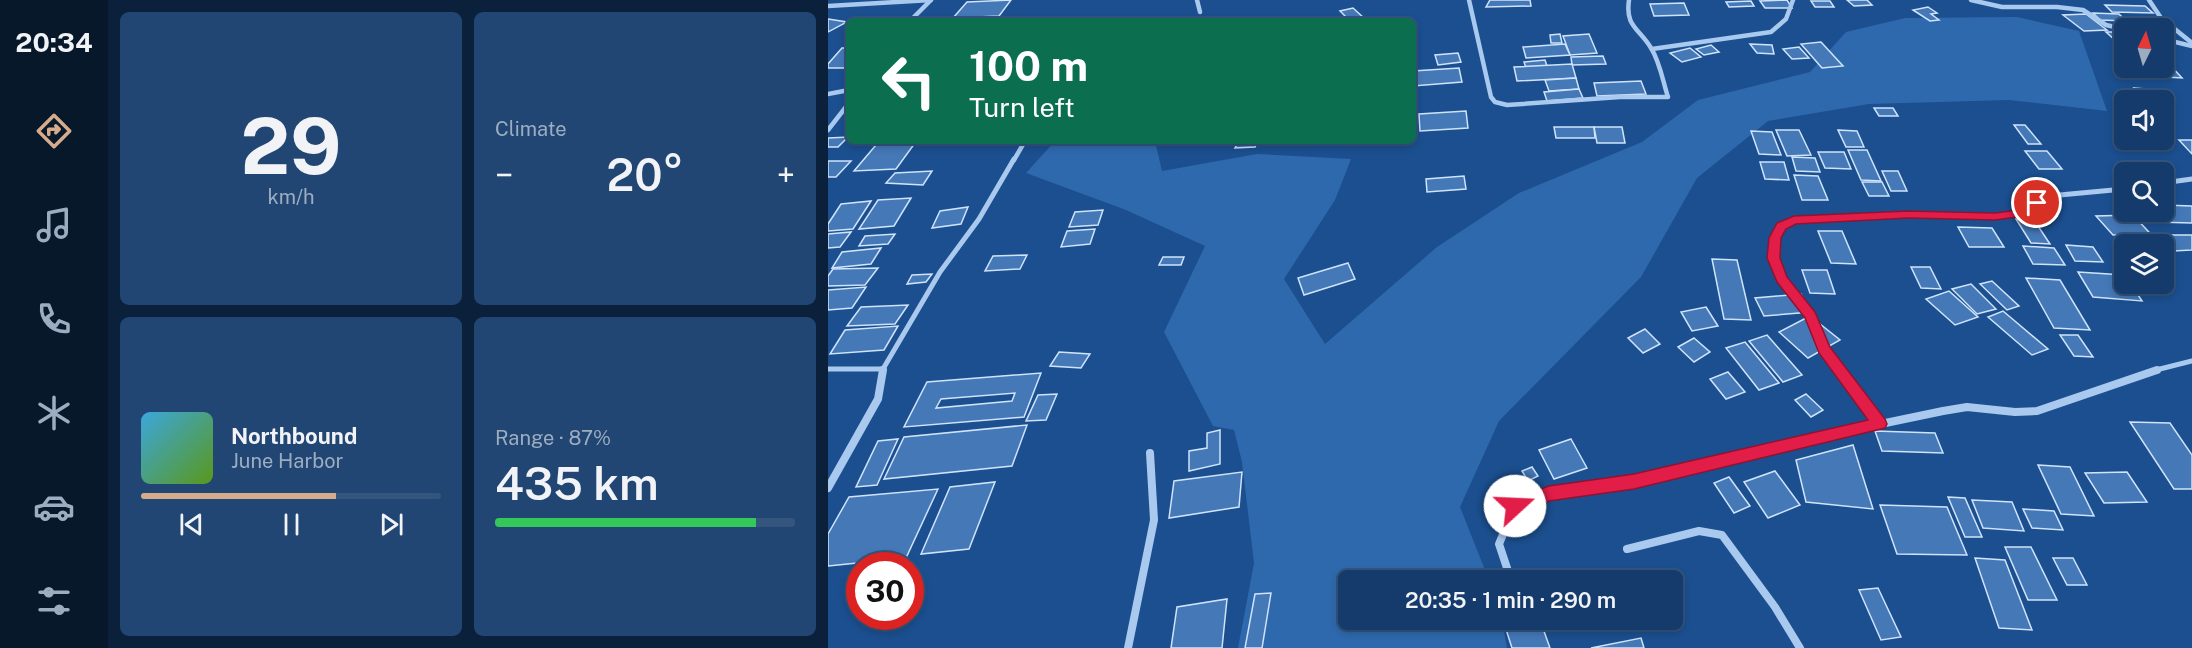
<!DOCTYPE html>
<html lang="en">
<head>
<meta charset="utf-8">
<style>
	:root { --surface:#143b6b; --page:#214673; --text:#f1f3f6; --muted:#9dadc1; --line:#33557e; --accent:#d6ab8b }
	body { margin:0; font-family:"Public Sans",sans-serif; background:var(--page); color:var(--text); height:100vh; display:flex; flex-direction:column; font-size:22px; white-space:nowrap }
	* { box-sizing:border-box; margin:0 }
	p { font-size:20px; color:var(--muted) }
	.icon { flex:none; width:33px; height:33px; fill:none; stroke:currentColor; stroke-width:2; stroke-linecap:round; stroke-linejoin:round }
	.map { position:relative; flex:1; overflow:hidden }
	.side { display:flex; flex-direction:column; gap:12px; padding:12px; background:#0b203b; width:720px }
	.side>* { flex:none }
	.banner { position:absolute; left:18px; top:18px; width:570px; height:126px; border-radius:9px; box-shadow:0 3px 9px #0003,0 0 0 2px var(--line); background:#0b6e4f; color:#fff; overflow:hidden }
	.needle { width:39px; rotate:5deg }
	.buttons { position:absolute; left:1286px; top:18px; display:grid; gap:12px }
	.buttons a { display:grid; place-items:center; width:60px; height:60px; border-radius:9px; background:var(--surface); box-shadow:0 3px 9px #0003,0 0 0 2px var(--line); font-size:30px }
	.speed { position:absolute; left:18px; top:552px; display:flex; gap:12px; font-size:30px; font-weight:700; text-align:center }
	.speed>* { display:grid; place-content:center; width:78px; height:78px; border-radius:50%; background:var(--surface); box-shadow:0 3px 9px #0003,0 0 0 2px var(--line); line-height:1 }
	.speed .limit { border:9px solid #d22; background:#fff; color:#111 }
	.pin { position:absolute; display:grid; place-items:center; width:51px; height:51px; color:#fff; margin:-26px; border:3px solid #fff; border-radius:50%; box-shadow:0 2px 6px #0007 }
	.me { position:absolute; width:66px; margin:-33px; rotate:70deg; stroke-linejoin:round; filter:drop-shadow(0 0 4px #0008) }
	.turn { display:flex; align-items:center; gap:21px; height:126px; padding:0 24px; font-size:27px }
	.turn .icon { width:78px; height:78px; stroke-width:2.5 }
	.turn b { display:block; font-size:42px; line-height:51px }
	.big { font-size:45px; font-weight:600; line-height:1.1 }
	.side .card { flex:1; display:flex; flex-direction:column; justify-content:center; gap:9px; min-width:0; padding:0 21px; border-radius:9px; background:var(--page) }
	.side .dial { align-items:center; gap:0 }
	.dial b { font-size:78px; line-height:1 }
	.song { display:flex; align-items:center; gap:18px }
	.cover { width:72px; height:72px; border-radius:9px; background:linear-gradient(135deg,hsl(200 70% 55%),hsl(90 70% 35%)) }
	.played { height:6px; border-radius:3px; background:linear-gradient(90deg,var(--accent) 65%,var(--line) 65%) }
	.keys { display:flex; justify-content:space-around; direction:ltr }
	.heat { display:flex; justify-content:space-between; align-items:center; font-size:33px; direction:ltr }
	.charge { height:9px; border-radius:4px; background:linear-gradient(90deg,#34c759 87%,var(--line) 0) }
	.side .tiles { flex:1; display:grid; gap:12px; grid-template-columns:repeat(2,1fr) }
	.trip { position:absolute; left:510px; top:570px; width:345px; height:60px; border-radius:9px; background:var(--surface); box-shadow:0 3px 9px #0003,0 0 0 2px var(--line); font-weight:600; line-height:60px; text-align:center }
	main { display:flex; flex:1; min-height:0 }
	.dock { display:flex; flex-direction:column; width:108px; justify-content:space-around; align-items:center; background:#08182b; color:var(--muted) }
	.dock .icon { width:42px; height:42px }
	.dock .selected { color:var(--accent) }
	.dock b { font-size:27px; color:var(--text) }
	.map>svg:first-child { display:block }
	.green { fill:#2e69ad }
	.building { fill:#4478b7; stroke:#cfe3fa; stroke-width:1.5; fill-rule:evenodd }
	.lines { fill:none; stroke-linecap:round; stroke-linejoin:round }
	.street-far2 { stroke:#a9c9ee; stroke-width:4.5 }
	.street-far1 { stroke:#a9c9ee; stroke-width:5 }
	.street { stroke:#a9c9ee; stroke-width:8 }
	.route { fill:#e11d48; stroke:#92132f; stroke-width:1.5 }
</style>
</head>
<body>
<main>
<nav class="dock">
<b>20:34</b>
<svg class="icon selected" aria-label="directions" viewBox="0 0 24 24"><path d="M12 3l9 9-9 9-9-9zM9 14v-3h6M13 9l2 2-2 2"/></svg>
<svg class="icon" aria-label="music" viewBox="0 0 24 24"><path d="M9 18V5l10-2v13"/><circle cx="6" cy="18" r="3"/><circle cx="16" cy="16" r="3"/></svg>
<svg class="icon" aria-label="phone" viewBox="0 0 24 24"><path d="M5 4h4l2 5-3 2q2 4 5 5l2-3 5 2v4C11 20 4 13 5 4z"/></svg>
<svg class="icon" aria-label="climate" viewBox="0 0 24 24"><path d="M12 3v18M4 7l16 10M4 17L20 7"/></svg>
<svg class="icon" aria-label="car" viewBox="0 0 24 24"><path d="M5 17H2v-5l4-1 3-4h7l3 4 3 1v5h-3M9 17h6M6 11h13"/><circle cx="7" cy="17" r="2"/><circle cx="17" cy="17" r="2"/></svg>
<svg class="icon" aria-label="filters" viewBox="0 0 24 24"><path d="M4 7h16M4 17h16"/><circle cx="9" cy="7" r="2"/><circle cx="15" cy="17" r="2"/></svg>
</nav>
<section class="side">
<div class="tiles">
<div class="card dial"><b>29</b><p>km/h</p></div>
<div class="card"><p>Climate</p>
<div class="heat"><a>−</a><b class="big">20°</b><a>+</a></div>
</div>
<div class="card">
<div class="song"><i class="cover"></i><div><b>Northbound</b><p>June Harbor</p></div></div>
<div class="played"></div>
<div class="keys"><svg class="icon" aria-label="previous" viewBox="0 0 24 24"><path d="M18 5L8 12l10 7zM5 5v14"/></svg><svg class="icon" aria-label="pause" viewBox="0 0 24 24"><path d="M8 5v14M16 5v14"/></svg><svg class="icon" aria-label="next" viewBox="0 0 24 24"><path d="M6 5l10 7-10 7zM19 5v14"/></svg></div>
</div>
<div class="card"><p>Range · 87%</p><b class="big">435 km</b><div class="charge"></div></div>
</div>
</section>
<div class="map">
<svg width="1364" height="648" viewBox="0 0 1364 648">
	<rect width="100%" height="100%" fill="#1b4f8f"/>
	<polygon class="green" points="1189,17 1251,31 1279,111 1181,100 1041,104 940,121 869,178 813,277 671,421 632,507 661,580 520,580 520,620 674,620 679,648 410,648 426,563 414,462 406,430 385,426 336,332 377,246 298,210 198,173 227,141 327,141 334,171 429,154 523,159 507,200 456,279 497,344 609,247 691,193 814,142 870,100 982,72 1018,32 1077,18"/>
	<g class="building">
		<polygon points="183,0 171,16 125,18 139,2"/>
		<polygon points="662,0 702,0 703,6 658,7"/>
		<polygon points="959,0 964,8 937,8 932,1"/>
		<polygon points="1019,0 1039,0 1044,5 1026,6"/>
		<polygon points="923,1 926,6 901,7 898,2"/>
		<polygon points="983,1 1002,1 1006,7 987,7"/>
		<polygon points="856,3 861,15 826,16 822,4"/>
		<polygon points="1277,5 1317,6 1325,13 1284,12"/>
		<polygon points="1100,7 1109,13 1103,14 1111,20 1102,21 1085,10"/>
		<polygon points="525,8 537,19 522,21 512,11"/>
		<polygon points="1265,13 1291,14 1298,21 1272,20"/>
		<polygon points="1258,14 1279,30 1256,31 1235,15"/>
		<polygon points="156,17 179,17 176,21 152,21"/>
		<polygon points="435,17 433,21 397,21 399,18"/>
		<polygon points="0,19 19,22 0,32"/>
		<polygon points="1278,32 1296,32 1296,42 1289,42"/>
		<polygon points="732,34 734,43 723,43 722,35"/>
		<polygon points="761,34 769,53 742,55 735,36"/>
		<polygon points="993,42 1015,66 994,68 973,44"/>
		<polygon points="737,44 742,55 698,58 695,47"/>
		<polygon points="922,44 944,45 946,54 929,53"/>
		<polygon points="883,45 891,52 876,55 868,49"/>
		<polygon points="971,47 981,58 964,59 955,49"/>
		<polygon points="14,48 21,48 21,68 0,68 0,64"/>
		<polygon points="862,48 873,57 854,62 842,53"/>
		<polygon points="630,53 633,62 610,65 607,55"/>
		<polygon points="775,56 778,64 744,65 743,57"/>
		<polygon points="717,60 719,66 698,68 696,62"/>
		<polygon points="744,64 748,78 689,81 686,67"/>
		<polygon points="1335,65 1342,65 1354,78 1318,76 1309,68 1335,68"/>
		<polygon points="631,68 634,82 585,86 585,71"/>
		<polygon points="748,78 751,89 721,91 717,80"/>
		<polygon points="813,81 818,94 769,96 766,83"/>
		<polygon points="1306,88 1330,90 1344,109 1335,109 1335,100 1314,100"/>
		<polygon points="751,89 755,98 719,101 716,92"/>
		<polygon points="1046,108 1065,108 1070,116 1051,116"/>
		<polygon points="638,111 640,128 592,131 591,114"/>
		<polygon points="1186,125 1197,125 1213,144 1200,144"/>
		<polygon points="726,127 766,127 767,138 728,138"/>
		<polygon points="766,127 794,127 797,143 769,143"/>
		<polygon points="948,130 971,130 983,155 959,156"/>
		<polygon points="1010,130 1029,131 1036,147 1018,147"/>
		<polygon points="923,131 944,132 953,155 931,154"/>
		<polygon points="20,137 10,147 0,147 0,138"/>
		<polygon points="1351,140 1364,140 1364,154"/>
		<polygon points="411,141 430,141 427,147 407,148"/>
		<polygon points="87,143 68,169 26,171 48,145"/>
		<polygon points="1020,150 1039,150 1053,181 1033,180"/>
		<polygon points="1197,151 1219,151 1234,169 1211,169"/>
		<polygon points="990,152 1016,152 1023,169 997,168"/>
		<polygon points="964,157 987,158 992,172 968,171"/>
		<polygon points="0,161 23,161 8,177 0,177"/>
		<polygon points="932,162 956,162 961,180 937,179"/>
		<polygon points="104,171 95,185 58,183 67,173"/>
		<polygon points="1054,171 1070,171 1079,191 1063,191"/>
		<polygon points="966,175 990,176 1000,200 974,200"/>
		<polygon points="636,176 638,189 599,192 598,179"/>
		<polygon points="1034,182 1054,182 1061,196 1041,196"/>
		<polygon points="83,198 66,226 31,229 50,200"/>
		<polygon points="43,201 25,229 0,231 0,224 13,204"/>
		<polygon points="1335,205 1364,206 1364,223 1327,222 1318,212 1335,212"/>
		<polygon points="140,207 133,224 104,228 112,211"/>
		<polygon points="275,210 270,225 241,227 247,212"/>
		<polygon points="1305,215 1332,244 1302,244 1293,235 1285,235 1268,216"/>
		<polygon points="1188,219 1206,220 1222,244 1203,243"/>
		<polygon points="1130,227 1164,228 1176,247 1141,247"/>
		<polygon points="267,229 262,244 233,247 239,231"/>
		<polygon points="990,231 1014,231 1028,264 1003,263"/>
		<polygon points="23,232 12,247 0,248 0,234"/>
		<polygon points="67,234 60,244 31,246 37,236"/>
		<polygon points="1331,235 1364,235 1364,250 1345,251"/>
		<polygon points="1238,245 1265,247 1275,262 1247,261"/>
		<polygon points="1195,246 1226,248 1237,265 1205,264"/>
		<polygon points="53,248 43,264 4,268 14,252"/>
		<polygon points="199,255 192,269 157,271 165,256"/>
		<polygon points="335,257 356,257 353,265 331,265"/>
		<polygon points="884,259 909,260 923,320 896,319"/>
		<polygon points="520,263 527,279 476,295 470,278"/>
		<polygon points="1083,267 1102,267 1113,289 1093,288"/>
		<polygon points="50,268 37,285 0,286 0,276 5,269"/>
		<polygon points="974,270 999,270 1007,294 982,293"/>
		<polygon points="1250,272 1296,275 1296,284 1303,284 1314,301 1265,297"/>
		<polygon points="104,274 98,282 79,284 84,275"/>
		<polygon points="1198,278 1232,280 1262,330 1226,328"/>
		<polygon points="1164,281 1191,306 1179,310 1152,284"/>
		<polygon points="1143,284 1168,309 1149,314 1124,289"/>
		<polygon points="38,287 24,308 0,310 0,290"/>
		<polygon points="1121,291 1150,317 1127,325 1098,299"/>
		<polygon points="973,294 983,312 936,316 927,298"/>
		<polygon points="80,305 67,324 19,326 33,307"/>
		<polygon points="878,307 890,326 864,331 853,312"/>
		<polygon points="1175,311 1220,349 1204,355 1160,317"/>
		<polygon points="982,316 1012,340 980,358 951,332"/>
		<polygon points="70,326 56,350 2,354 17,330"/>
		<polygon points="817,329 832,344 815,353 800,338"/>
		<polygon points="939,335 974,375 955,382 921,341"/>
		<polygon points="1232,335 1250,335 1265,357 1246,356"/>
		<polygon points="866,338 882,352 866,362 850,347"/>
		<polygon points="917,342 951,383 931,390 898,348"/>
		<polygon points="231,352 262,354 253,368 222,366"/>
		<polygon points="900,372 917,392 898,399 882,379"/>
		<path d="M 213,373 L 196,417 L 76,427 L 99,382 ZM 187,393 L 184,401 L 108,408 L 113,399 Z"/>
		<polygon points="229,394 218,420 198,421 210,395"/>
		<polygon points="978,394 995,410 983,417 967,400"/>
		<polygon points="1302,422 1342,423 1364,455 1364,489 1346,489"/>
		<polygon points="199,425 184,466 56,479 76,437"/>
		<polygon points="392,430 392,464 361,471 361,451 379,448 379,433"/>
		<polygon points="1047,431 1107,433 1115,453 1054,451"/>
		<polygon points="70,439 49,485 28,487 50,441"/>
		<polygon points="743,439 759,468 726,479 711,450"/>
		<polygon points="1025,445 1045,509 978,502 968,460"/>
		<polygon points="1210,465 1242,467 1266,516 1233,514"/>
		<polygon points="704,467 710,476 700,481 694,471"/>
		<polygon points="947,471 972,505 940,518 916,482"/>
		<polygon points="414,472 411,507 341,518 346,481"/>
		<polygon points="1299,472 1319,502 1276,503 1257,473"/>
		<polygon points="901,477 922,506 906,513 886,483"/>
		<polygon points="167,482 141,549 93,554 122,487"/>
		<polygon points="110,489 78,558 0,566 0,534 21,497"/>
		<polygon points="1120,497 1137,498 1154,537 1137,537"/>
		<polygon points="1144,500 1184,502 1196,531 1155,528"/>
		<polygon points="1052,505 1119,507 1139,555 1069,554"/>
		<polygon points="1195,509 1226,511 1235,530 1204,528"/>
		<polygon points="1177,547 1203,547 1229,600 1200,600"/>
		<polygon points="1147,558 1177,560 1204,630 1171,628"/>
		<polygon points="1225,558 1245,558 1259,585 1239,585"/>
		<polygon points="1050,588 1073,637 1053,640 1031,590"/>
		<polygon points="443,593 434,648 417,648 427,594"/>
		<polygon points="399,599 394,648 343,648 349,607"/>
		<polygon points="675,620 712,620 722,648 684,648"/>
		<polygon points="813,638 816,648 763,648"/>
	</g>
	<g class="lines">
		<g class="street-far2">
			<polyline points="369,0 372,12"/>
			<path d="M 641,0 L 663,97 L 667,102 L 679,105 L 792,97 L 840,97 C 835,82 832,62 823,48 C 811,28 797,27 801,0"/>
			<polyline points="1143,0 1174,7 1229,7 1255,10 1278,25 1296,29"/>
			<polyline points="1321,0 1333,18 1364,43"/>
			<polyline points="0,6 103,0"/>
			<polyline points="82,21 103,0"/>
			<polyline points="1335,39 1364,46"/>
			<polyline points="824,49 943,32 958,19 965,0"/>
			<polyline points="0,94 21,90"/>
			<polyline points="0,130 21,103"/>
			<polyline points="186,160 197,141"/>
		</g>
		<g class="street-far1">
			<polyline points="1335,183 1364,179"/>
			<polyline points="0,369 55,369 55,371"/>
			<polyline points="55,369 112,272 151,219 186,159"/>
			<polyline points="1012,371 996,349 982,316 953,279 945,258 947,238 954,226 966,220 1080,214 1167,216 1193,214 1221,196 1296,189"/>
			<polyline points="1324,371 1364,361"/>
		</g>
		<g class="street">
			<polyline points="1011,370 1051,424"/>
			<polyline points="0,488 50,399 55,370"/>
			<polyline points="799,549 871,531 894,535 947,607 972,648"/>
			<polyline points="683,580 671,544 687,506 721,493 806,481 971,441 1115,411 1139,407 1187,412 1209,411 1329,370"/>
			<polyline points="300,648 326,520 322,453"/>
		</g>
	</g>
	<polygon class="route" points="1209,200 1213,201 1213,206 1197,216 1167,220 1080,218 968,224 958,229 953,238 952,258 959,277 987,312 1002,347 1057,419 1059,424 1057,428 806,489 721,501 687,514 681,511 679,506 681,501 721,486 806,474 1040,420 991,353 977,318 949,282 939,258 941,238 949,223 966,216 1080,211 1167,213 1190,210"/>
</svg>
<div class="buttons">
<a><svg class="needle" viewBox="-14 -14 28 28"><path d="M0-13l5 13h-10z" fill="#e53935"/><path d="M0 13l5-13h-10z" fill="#9dadc1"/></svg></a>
<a><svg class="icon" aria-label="sound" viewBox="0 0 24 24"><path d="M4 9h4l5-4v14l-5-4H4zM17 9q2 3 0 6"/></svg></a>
<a><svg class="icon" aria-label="search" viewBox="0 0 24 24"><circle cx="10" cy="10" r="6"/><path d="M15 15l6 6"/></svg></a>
<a><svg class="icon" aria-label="layers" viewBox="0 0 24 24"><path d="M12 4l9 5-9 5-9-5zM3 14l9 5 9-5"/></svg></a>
</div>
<div class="speed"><div class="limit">30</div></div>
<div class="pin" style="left:1209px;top:203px;background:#d93025"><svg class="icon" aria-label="arrive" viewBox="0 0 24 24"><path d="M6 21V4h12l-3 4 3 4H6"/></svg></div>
<svg class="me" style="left:687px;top:506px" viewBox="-20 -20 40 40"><circle r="19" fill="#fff"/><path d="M0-13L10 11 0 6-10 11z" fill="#e11d48"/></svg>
<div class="trip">20:35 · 1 min · 290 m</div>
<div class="banner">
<div class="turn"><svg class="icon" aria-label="left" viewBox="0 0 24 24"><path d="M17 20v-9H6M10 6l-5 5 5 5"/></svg><div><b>100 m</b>Turn left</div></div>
</div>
</div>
</main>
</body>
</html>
